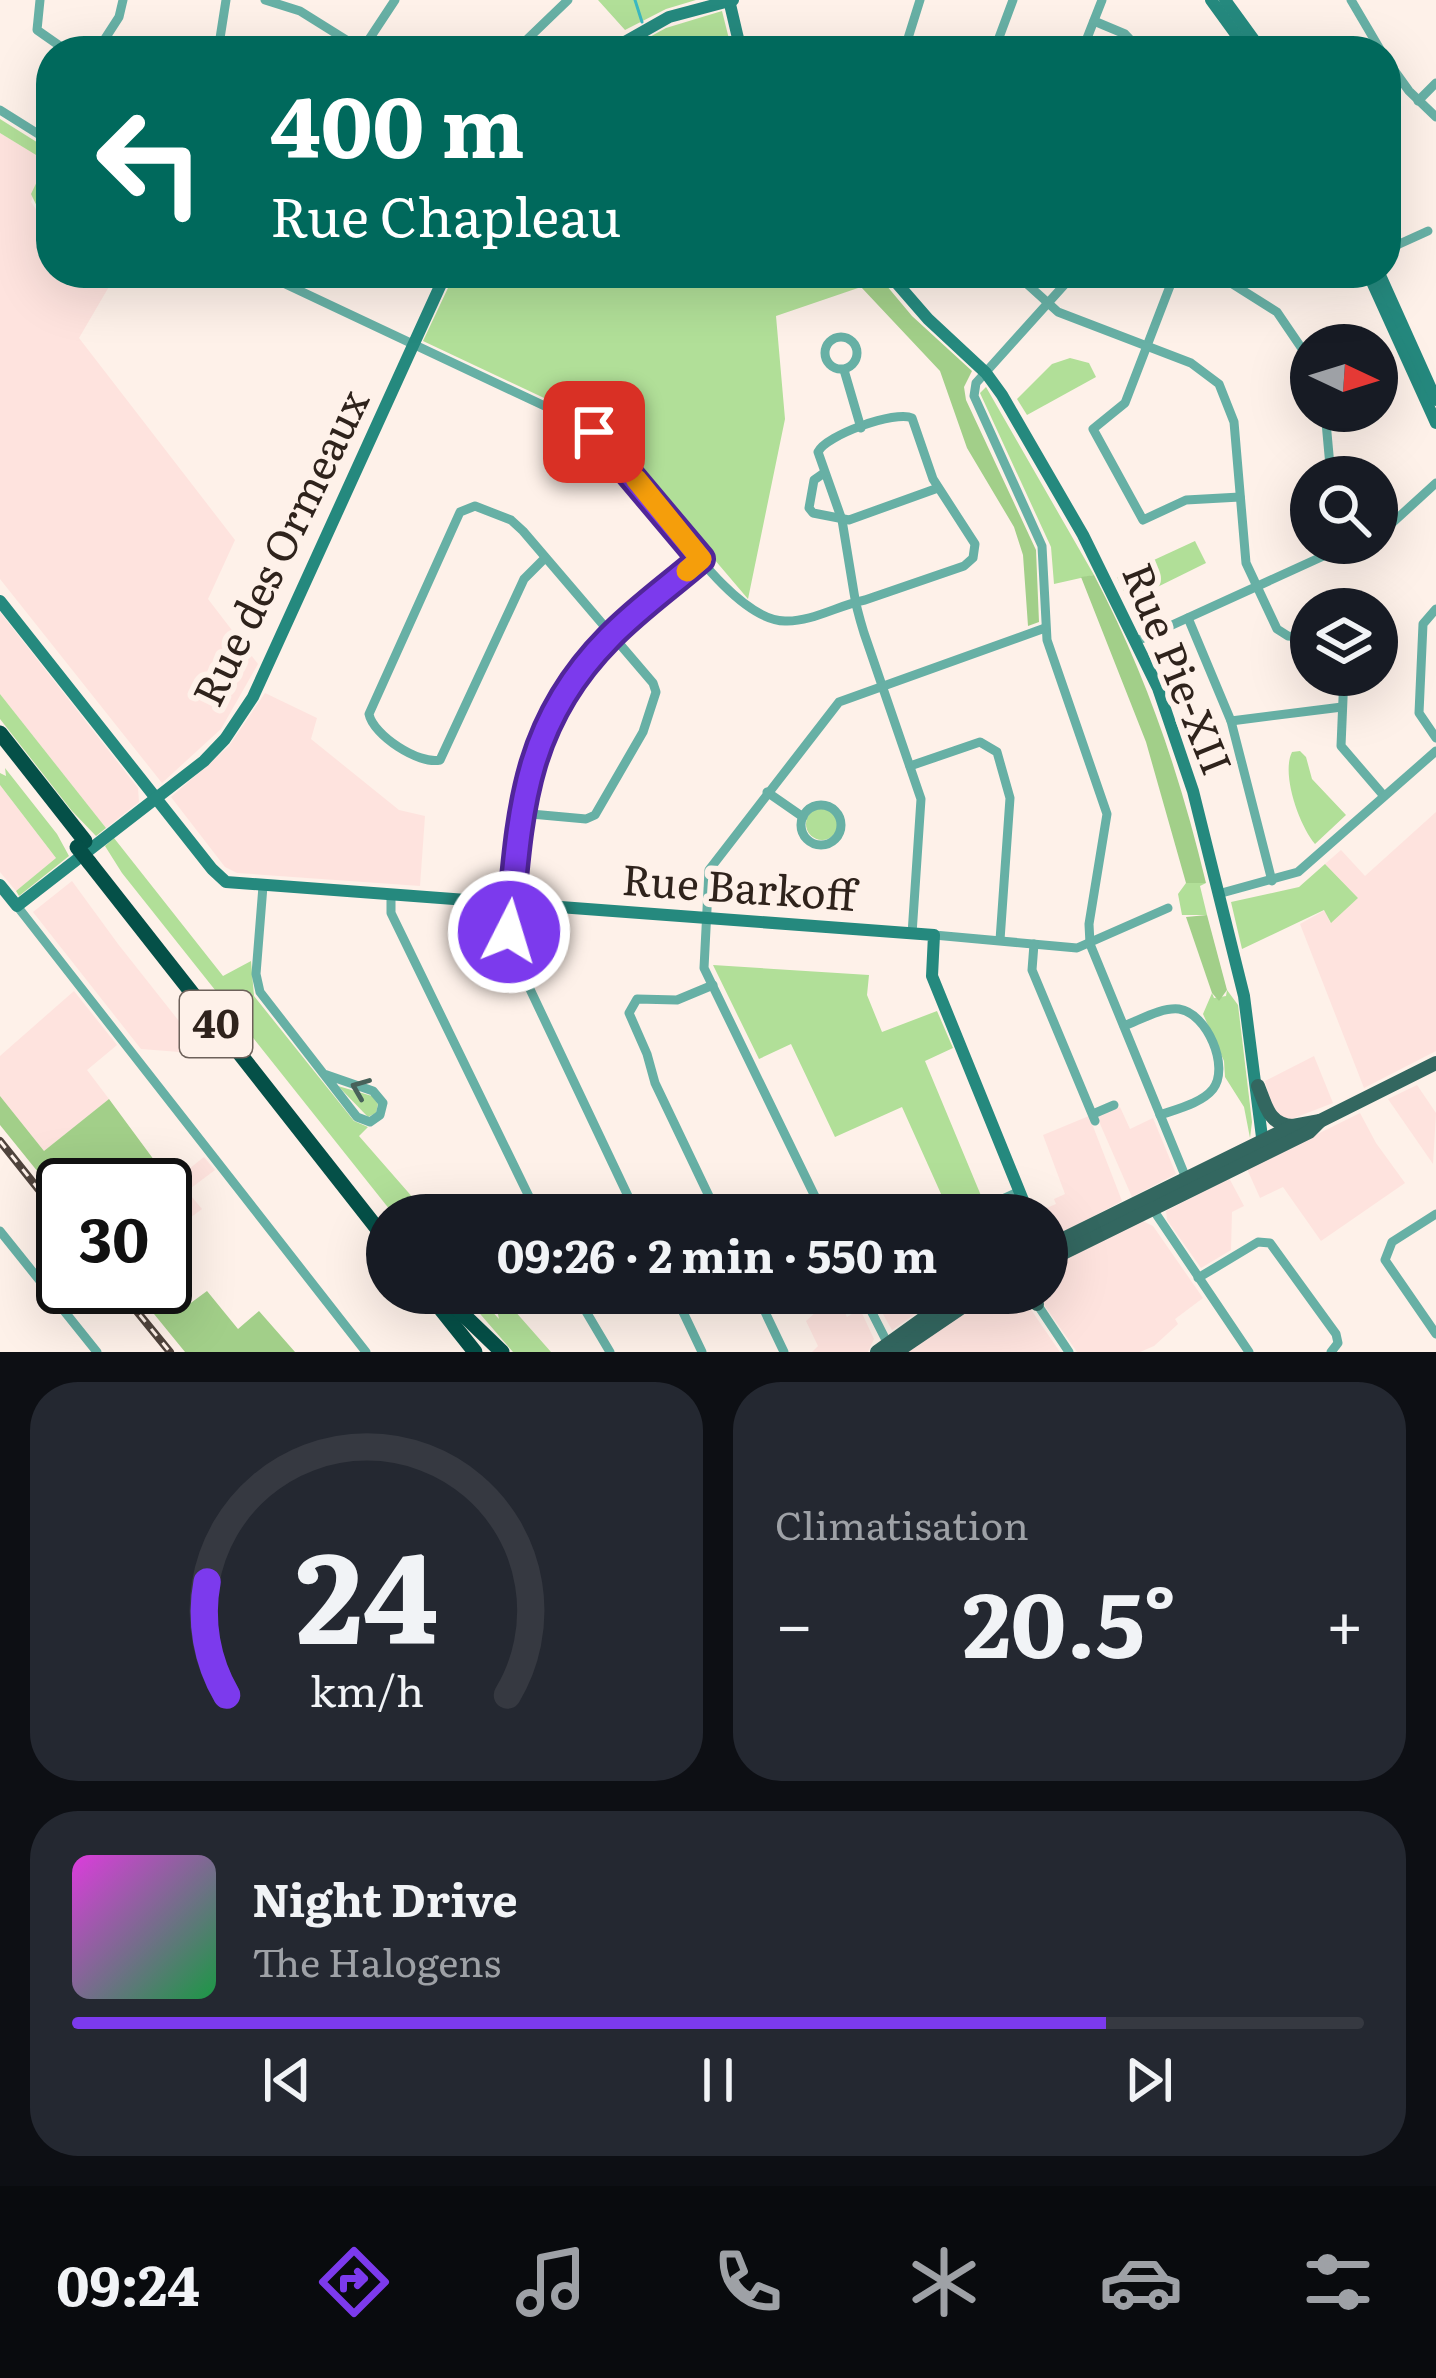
<!DOCTYPE html>
<html lang="fr">
<head>
<meta charset="utf-8">
<style>
	:root { --surface:#171b24; --page:#242831; --text:#f1f3f6; --muted:#9ea1a6; --line:#363941; --accent:#7c3aed }
	body { margin:0; font-family:Literata,serif; background:var(--page); color:var(--text); height:100vh; display:flex; flex-direction:column; font-size:45px; white-space:nowrap }
	* { box-sizing:border-box; margin:0 }
	p { font-size:39px; color:var(--muted) }
	.icon { flex:none; width:66px; height:66px; fill:none; stroke:currentColor; stroke-width:2; stroke-linecap:round; stroke-linejoin:round }
	.map { position:relative; height:1352px; overflow:hidden }
	.side { display:flex; flex-direction:column; gap:30px; padding:30px; background:#0d0f14; flex:1 }
	.side>* { flex:none }
	.hud { position:absolute; left:36px; top:36px; width:1365px; height:252px; border-radius:48px; box-shadow:0 12px 48px #0002; background:#00695c; color:#fff; overflow:hidden }
	.needle { width:78px; rotate:94deg }
	.buttons { position:absolute; left:1290px; top:324px; display:grid; gap:24px }
	.buttons a { display:grid; place-items:center; width:108px; height:108px; border-radius:50%; background:var(--surface); box-shadow:0 12px 48px #0002; font-size:60px }
	.speed { position:absolute; left:36px; top:1158px; display:flex; gap:24px; font-size:60px; font-weight:700; text-align:center }
	.speed>* { display:grid; place-content:center; width:156px; height:156px; border-radius:50%; background:var(--surface); box-shadow:0 12px 48px #0002; line-height:1 }
	.speed .limit { border:6px solid #111; border-radius:18px; background:#fff; color:#111 }
	.pin { position:absolute; display:grid; place-items:center; width:102px; height:102px; color:#fff; margin:-51px; border-radius:24px; box-shadow:0 6px 18px #0006 }
	.me { position:absolute; width:132px; margin:-66px; rotate:5deg; stroke-linejoin:round; filter:drop-shadow(0 0 9px #0008) }
	.turn { display:flex; align-items:center; gap:42px; height:252px; padding:0 36px; font-size:54px }
	.turn .icon { width:156px; height:156px; stroke-width:2.5 }
	.turn b { display:block; font-size:84px; line-height:102px }
	.big { font-size:90px; font-weight:700; line-height:1.1 }
	.side .card { flex:1; display:flex; flex-direction:column; justify-content:center; gap:18px; min-width:0; padding:0 42px; border-radius:48px; background:var(--page) }
	.side .dial { align-items:center; gap:0 }
	.dial svg { height:312px; overflow:visible; fill:none; stroke:var(--line); stroke-width:7; stroke-linecap:round; text-anchor:middle }
	.dial text { fill:var(--text); stroke:none }
	.song { display:flex; align-items:center; gap:36px }
	.cover { width:144px; height:144px; border-radius:18px; background:linear-gradient(135deg,hsl(300 70% 55%),hsl(140 70% 35%)) }
	.played { height:12px; border-radius:6px; background:linear-gradient(90deg,var(--accent) 80%,var(--line) 80%) }
	.keys { display:flex; justify-content:space-around; direction:ltr }
	.heat { display:flex; justify-content:space-between; align-items:center; font-size:66px; direction:ltr }
	.side .tiles { flex:1; display:grid; gap:30px; grid-template-columns:1fr 1fr }
	.card:last-child { grid-column:span 2 }
	.trip { position:absolute; left:366px; top:1194px; width:702px; height:120px; border-radius:60px; background:var(--surface); box-shadow:0 12px 48px #0002; font-weight:700; line-height:120px; text-align:center }
	.dock { display:flex; height:192px; justify-content:space-around; align-items:center; background:#090b0e; color:var(--muted) }
	.dock .icon { width:84px; height:84px }
	.dock .active { color:var(--accent) }
	.dock b { font-size:54px; color:var(--text) }
	.map>svg:first-child { display:block }
	.commercial { fill:#fee3de }
	.green { fill:#b1df98 }
	.forest { fill:#a2cf89 }
	.lines { fill:none; stroke-linecap:round; stroke-linejoin:round }
	.stream { stroke:#3bb8c1; stroke-width:3 }
	.street { stroke:#67b0a5; stroke-width:9 }
	.secondary { stroke:#25897e; stroke-width:12 }
	.primary { stroke:#336760; stroke-width:14 }
	.highway { stroke:#055048; stroke-width:15 }
	.rail-casing { stroke:#4f433c; stroke-width:8 }
	.rail { stroke:#fef1e9; stroke-width:3; stroke-dasharray:9; stroke-linecap:butt }
	.highway-bridge { stroke:#055048; stroke-width:15 }
	.oneway { stroke:#48625a }
	.route-casing { stroke:#51269a; stroke-width:30 }
	.route { stroke:#7c3aed; stroke-width:21 }
	.slow { stroke:#f59e0b; stroke-width:21 }
	.labels { text-anchor:middle; stroke-width:12; stroke-linejoin:round; paint-order:stroke }
	.shield { fill:#fef1e9; stroke:#6d615a; stroke-width:3 }
	.shield-label { font-size:39px; font-weight:bold; fill:#2f231c }
	.street-label { font-size:42px; fill:#2f231c; stroke:#fef1e9 }
</style>
</head>
<body>
<div class="map">
<svg width="1436" height="1352" viewBox="0 0 1436 1352">
	<rect width="100%" height="100%" fill="#fef1e9"/>
	<g class="commercial">
		<polygon points="0,133 42,158 45,165 31,202 51,231 51,273 117,273 79,338 235,540 208,599 258,664 221,729 162,783 0,579"/>
		<polygon points="0,612 138,788 139,802 106,828 0,694"/>
		<polygon points="265,693 317,718 311,739 399,810 425,816 420,886 237,873 225,867 171,797 229,746"/>
		<polygon points="0,785 56,858 16,891 0,872"/>
		<polygon points="1436,812 1436,1051 1364,1088 1300,924 1325,910 1330,922 1358,898 1325,864 1341,850 1365,876"/>
		<polygon points="72,881 118,944 205,1054 141,1049 33,912"/>
		<polygon points="74,991 117,1045 87,1070 109,1099 44,1151 0,1096 0,1056"/>
		<polygon points="1314,1056 1333,1103 1284,1122 1271,1104 1265,1081"/>
		<polygon points="1417,1085 1436,1113 1433,1164 1388,1099"/>
		<polygon points="1120,1107 1130,1129 1153,1118 1176,1174 1132,1197 1097,1117"/>
		<polygon points="1360,1113 1376,1143 1405,1183 1321,1241 1283,1187 1260,1198 1247,1169"/>
		<polygon points="1089,1116 1122,1201 1053,1238 1047,1237 1047,1215 1037,1212 1056,1204 1054,1199 1065,1194 1043,1135"/>
		<polygon points="204,1157 215,1170 187,1191 202,1209 182,1224 165,1201 165,1188"/>
		<polygon points="1229,1178 1244,1206 1232,1212 1231,1250 1201,1268 1167,1220 1166,1211"/>
		<polygon points="1143,1221 1153,1226 1203,1298 1175,1319 1178,1324 1154,1346 1140,1352 1077,1352 1045,1306 1041,1293 1047,1293 1047,1268"/>
		<polygon points="871,1293 946,1293 892,1330"/>
		<polygon points="1003,1293 1021,1295 1060,1352 908,1352 941,1325"/>
		<polygon points="836,1294 847,1317 860,1309 874,1339 868,1352 812,1352 818,1346 806,1321"/>
	</g>
	<g class="green">
		<polygon points="598,0 696,0 666,9 625,30"/>
		<polygon points="722,11 732,51 624,51 666,28"/>
		<polygon points="0,119 51,151 51,188 45,194 44,221 31,194 45,165 41,158 0,133"/>
		<polygon points="455,273 875,273 861,287 776,316 785,419 748,599 624,453 593,421 423,341"/>
		<polygon points="1070,358 1089,363 1096,377 1027,415 1017,399 1052,364"/>
		<polygon points="986,387 1094,575 1054,584 1051,547 980,393"/>
		<polygon points="1195,541 1206,563 1129,601 1117,577"/>
		<polygon points="0,694 106,828 96,836 72,811 0,719"/>
		<path d="M 1300,751 L 1306,757 L 1312,779 L 1346,815 L 1315,844 C 1299,825 1281,774 1292,752 Z"/>
		<polygon points="5,768 57,834 69,856 19,896 16,891 56,858 0,785 0,773 6,776"/>
		<circle cx="822" cy="824" r="16"/>
		<polygon points="114,838 223,976 251,961 254,996 354,1121 368,1127 359,1136 428,1215 394,1215 122,873 105,846"/>
		<polygon points="1325,864 1358,898 1331,923 1324,910 1242,949 1231,902 1299,887"/>
		<polygon points="1186,883 1206,883 1200,886 1207,915 1182,915 1178,894"/>
		<polygon points="713,965 869,975 867,995 882,1032 937,1011 953,1048 925,1061 982,1198 946,1205 902,1107 835,1137 791,1044 759,1059"/>
		<polygon points="1227,990 1238,1005 1252,1122 1250,1138 1244,1107 1225,1077 1224,1061 1203,1014 1212,993 1214,998 1226,996"/>
		<polygon points="338,1086 372,1096 378,1104 376,1113 368,1117"/>
		<polygon points="462,1293 480,1293 479,1297 499,1319 495,1301 486,1293 499,1293 551,1352 513,1352"/>
	</g>
	<g class="forest">
		<polygon points="876,273 912,316 972,371 964,387 966,400 1036,550 1039,622 1028,626 1023,555 1014,527 967,448 940,371 861,287"/>
		<path d="M 1094,575 C 1146,674 1180,775 1206,883 L 1186,883 L 1146,742 L 1081,577 Z"/>
		<polygon points="1207,915 1227,990 1219,1001 1212,993 1186,917"/>
		<polygon points="0,1096 44,1151 109,1099 171,1183 165,1188 165,1185 63,1185 63,1203 0,1125"/>
		<polygon points="165,1277 188,1305 207,1291 238,1329 259,1311 295,1352 185,1352 132,1287 165,1287"/>
	</g>
	<g class="lines">
		<polyline class="stream" points="635,0 642,22"/>
		<g class="street">
			<polyline points="40,0 37,30 67,51"/>
			<polyline points="265,0 300,11 364,51"/>
			<polyline points="1351,0 1381,51"/>
			<polyline points="1094,21 1125,34 1141,51"/>
			<polyline points="362,50 395,0"/>
			<polyline points="97,51 119,17 123,0"/>
			<polyline points="218,51 226,0"/>
			<polyline points="515,51 568,0"/>
			<polyline points="904,51 920,0"/>
			<polyline points="994,51 1013,0"/>
			<polyline points="1082,51 1102,0"/>
			<polyline points="1386,59 1409,91 1436,117"/>
			<polyline points="1418,101 1436,83"/>
			<polyline points="0,110 51,142"/>
			<polyline points="1386,250 1428,231"/>
			<path d="M 262,273 L 583,424 C 640,464 721,620 785,621 C 812,622 839,605 865,600 L 964,566 L 973,558 L 975,544 L 933,479 L 912,418 C 896,410 826,435 818,452 L 842,520 L 854,593 C 856,607 860,620 864,633 L 921,799 L 912,934"/>
			<polyline points="1015,273 1058,312 1191,363 1219,384 1234,422 1246,563 1277,629 1288,636 1311,638"/>
			<polyline points="1075,273 976,383 974,396 1042,546 1047,640 1107,814 1089,924 1090,944 1186,1178"/>
			<polyline points="1175,273 1125,403 1093,429 1143,520 1186,500 1240,497"/>
			<polyline points="1215,273 1277,312 1311,362"/>
			<circle cx="841" cy="353" r="16"/>
			<polyline points="844,370 861,428"/>
			<polyline points="1325,411 1331,477"/>
			<polyline points="824,473 814,480 809,508 813,513 849,520 938,488"/>
			<polyline points="1377,532 1390,525 1436,483"/>
			<polyline points="1436,609 1423,624 1419,713 1436,738"/>
			<polyline points="1188,618 1231,721 1272,881"/>
			<polyline points="1137,641 1352,543"/>
			<polyline points="1344,675 1341,746 1384,796"/>
			<polyline points="1231,721 1342,707"/>
			<polyline points="910,766 980,742 997,752 1010,798 1000,940"/>
			<polyline points="767,792 803,817"/>
			<circle cx="821" cy="825" r="20"/>
			<path d="M 520,813 L 586,819 L 595,815 L 643,732 L 656,692 L 653,683 L 523,531 L 511,520 L 475,506 L 460,512 L 369,714 C 373,735 419,765 440,760 L 524,579 L 545,558"/>
			<polyline points="263,886 256,974 260,992 357,1117 370,1122 380,1115 383,1103 373,1091 324,1074"/>
			<polyline points="1218,894 1298,872 1436,751"/>
			<polyline points="391,896 391,913 538,1215"/>
			<polyline points="17,906 366,1352"/>
			<polyline points="934,935 1077,948 1168,908"/>
			<polyline points="1034,944 1032,970 1095,1121"/>
			<polyline points="713,985 677,1000 637,999 629,1013 647,1054 655,1083 718,1215"/>
			<path d="M 1124,1026 C 1140,1020 1162,1007 1179,1009 C 1207,1013 1230,1067 1213,1089 C 1202,1103 1177,1109 1160,1115"/>
			<polyline points="1093,1114 1114,1105"/>
			<polyline points="1152,1208 1249,1352"/>
			<polyline points="1436,1214 1392,1242 1385,1260 1436,1334"/>
			<polyline points="637,1215 510,947 519,824 532,763 574,680 612,635 701,559"/>
			<polyline points="824,1215 704,968 709,870 839,702 1045,628"/>
			<polyline points="945,1215 987,1206 1020,1191"/>
			<polyline points="0,1231 97,1352"/>
			<polyline points="1198,1278 1258,1242 1270,1243 1336,1334 1338,1343 1331,1352"/>
			<polyline points="575,1293 610,1352"/>
			<polyline points="674,1293 702,1352"/>
			<polyline points="756,1293 784,1352"/>
			<polyline points="862,1293 890,1348"/>
			<polyline points="1037,1304 1069,1352"/>
		</g>
		<g class="secondary">
			<polyline points="729,0 741,51"/>
			<polyline points="1211,0 1248,51"/>
			<polyline points="1225,0 1262,51"/>
			<polyline points="609,51 669,17 733,0"/>
			<polyline points="888,273 928,319 986,373 1002,395 1083,535 1158,688 1193,791 1244,996 1263,1145"/>
			<polyline points="1368,273 1436,423"/>
			<polyline points="1379,273 1436,400"/>
			<polyline points="0,601 212,869 226,882 934,935 932,976 1029,1215"/>
			<polyline points="0,885 17,906 204,761 225,739 253,697 446,273"/>
		</g>
		<g class="primary">
			<path d="M 1258,1086 C 1266,1106 1269,1125 1293,1126"/>
			<polyline points="1047,1247 1293,1126 1320,1121"/>
			<polyline points="1047,1261 1309,1132 1320,1121 1436,1063"/>
			<polyline points="1026,1293 1037,1304"/>
			<polyline points="877,1352 959,1293"/>
			<polyline points="896,1352 983,1293"/>
		</g>
		<g class="highway">
			<polyline points="0,733 85,841"/>
			<polyline points="89,862 387,1241"/>
			<polyline points="428,1293 475,1352"/>
			<polyline points="442,1294 502,1352"/>
		</g>
		<defs>
			<g id="rail">
				<polyline points="0,1141 63,1220"/>
				<polyline points="117,1287 170,1352"/>
			</g>
		</defs>
		<use href="#rail" class="rail-casing"/>
		<use href="#rail" class="rail"/>
		<polyline class="highway-bridge" points="77,847 89,862"/>
	</g>
	<defs><path id="oneway-chevron" d="M-2-3.5L2.5 0L-2 3.5" fill="none" stroke-width="1.6" stroke-linecap="round" stroke-linejoin="round" transform="scale(3)"/></defs>
	<use class="oneway" href="#oneway-chevron" transform="translate(360 1088) rotate(-158)"/>
	<g class="lines">
		<defs>
			<path id="route" d="M 509,932 C 520,817 521,727 609,638 C 637,609 671,585 701,559 L 594,432"/>
		</defs>
		<use href="#route" class="route-casing"/>
		<use href="#route" class="route"/>
		<polyline class="slow" points="636,479 701,559 687,571"/>
	</g>
	<g class="labels">
		<rect class="shield" x="180" y="991" width="72" height="66" rx="9"/>
		<g class="shield-label">
			<text x="216" y="1038">40</text>
		</g>
		<g class="street-label">
			<text transform="translate(281 548) rotate(-64)" y="15">Rue des Ormeaux</text>
			<text transform="translate(1177 669) rotate(68)" y="15">Rue Pie-XII</text>
			<text transform="translate(739 888) rotate(4)" y="15">Rue Barkoff</text>
		</g>
	</g>
</svg>
<div class="buttons">
<a><svg class="needle" viewBox="-14 -14 28 28"><path d="M0-13l5 13h-10z" fill="#e53935"/><path d="M0 13l5-13h-10z" fill="#9ea1a6"/></svg></a>
<a><svg class="icon" aria-label="search" viewBox="0 0 24 24"><circle cx="10" cy="10" r="6"/><path d="M15 15l6 6"/></svg></a>
<a><svg class="icon" aria-label="layers" viewBox="0 0 24 24"><path d="M12 4l9 5-9 5-9-5zM3 14l9 5 9-5"/></svg></a>
</div>
<div class="speed"><div class="limit">30</div></div>
<div class="pin" style="left:594px;top:432px;background:#d93025"><svg class="icon" aria-label="arrive" viewBox="0 0 24 24"><path d="M6 21V4h12l-3 4 3 4H6"/></svg></div>
<svg class="me" style="left:509px;top:932px" viewBox="-20 -20 40 40"><circle r="17" fill="#7c3aed" stroke="#fff" stroke-width="3"/><path d="M0-11L8 9 0 5-8 9z" fill="#fff"/></svg>
<div class="trip">09:26 · 2 min · 550 m</div>
<div class="hud">
<div class="turn"><svg class="icon" aria-label="left" viewBox="0 0 24 24"><path d="M17 20v-9H6M10 6l-5 5 5 5"/></svg><div><b>400 m</b>Rue Chapleau</div></div>
</div>
</div>
<section class="side">
<div class="tiles">
<div class="card dial"><svg viewBox="0 0 100 80">
<path d="M14 69A42 42 0 1 1 86 69"/>
<path d="M14 69A42 42 0 0 1 9 40" stroke="#7c3aed"/>
<text x="50" y="56" font-size="32" font-weight="700">24</text>
<text x="50" y="72" font-size="11">km/h</text>
</svg></div>
<div class="card"><p>Climatisation</p>
<div class="heat"><a>−</a><b class="big">20.5°</b><a>+</a></div>
</div>
<div class="card">
<div class="song"><i class="cover"></i><div><b>Night Drive</b><p>The Halogens</p></div></div>
<div class="played"></div>
<div class="keys"><svg class="icon" aria-label="previous" viewBox="0 0 24 24"><path d="M18 5L8 12l10 7zM5 5v14"/></svg><svg class="icon" aria-label="pause" viewBox="0 0 24 24"><path d="M8 5v14M16 5v14"/></svg><svg class="icon" aria-label="next" viewBox="0 0 24 24"><path d="M6 5l10 7-10 7zM19 5v14"/></svg></div>
</div>
</div>
</section>
<nav class="dock">
<b>09:24</b>
<svg class="icon active" aria-label="directions" viewBox="0 0 24 24"><path d="M12 3l9 9-9 9-9-9zM9 14v-3h6M13 9l2 2-2 2"/></svg>
<svg class="icon" aria-label="music" viewBox="0 0 24 24"><path d="M9 18V5l10-2v13"/><circle cx="6" cy="18" r="3"/><circle cx="16" cy="16" r="3"/></svg>
<svg class="icon" aria-label="phone" viewBox="0 0 24 24"><path d="M5 4h4l2 5-3 2q2 4 5 5l2-3 5 2v4C11 20 4 13 5 4z"/></svg>
<svg class="icon" aria-label="climate" viewBox="0 0 24 24"><path d="M12 3v18M4 7l16 10M4 17L20 7"/></svg>
<svg class="icon" aria-label="car" viewBox="0 0 24 24"><path d="M5 17H2v-5l4-1 3-4h7l3 4 3 1v5h-3M9 17h6M6 11h13"/><circle cx="7" cy="17" r="2"/><circle cx="17" cy="17" r="2"/></svg>
<svg class="icon" aria-label="filters" viewBox="0 0 24 24"><path d="M4 7h16M4 17h16"/><circle cx="9" cy="7" r="2"/><circle cx="15" cy="17" r="2"/></svg>
</nav>
</body>
</html>
